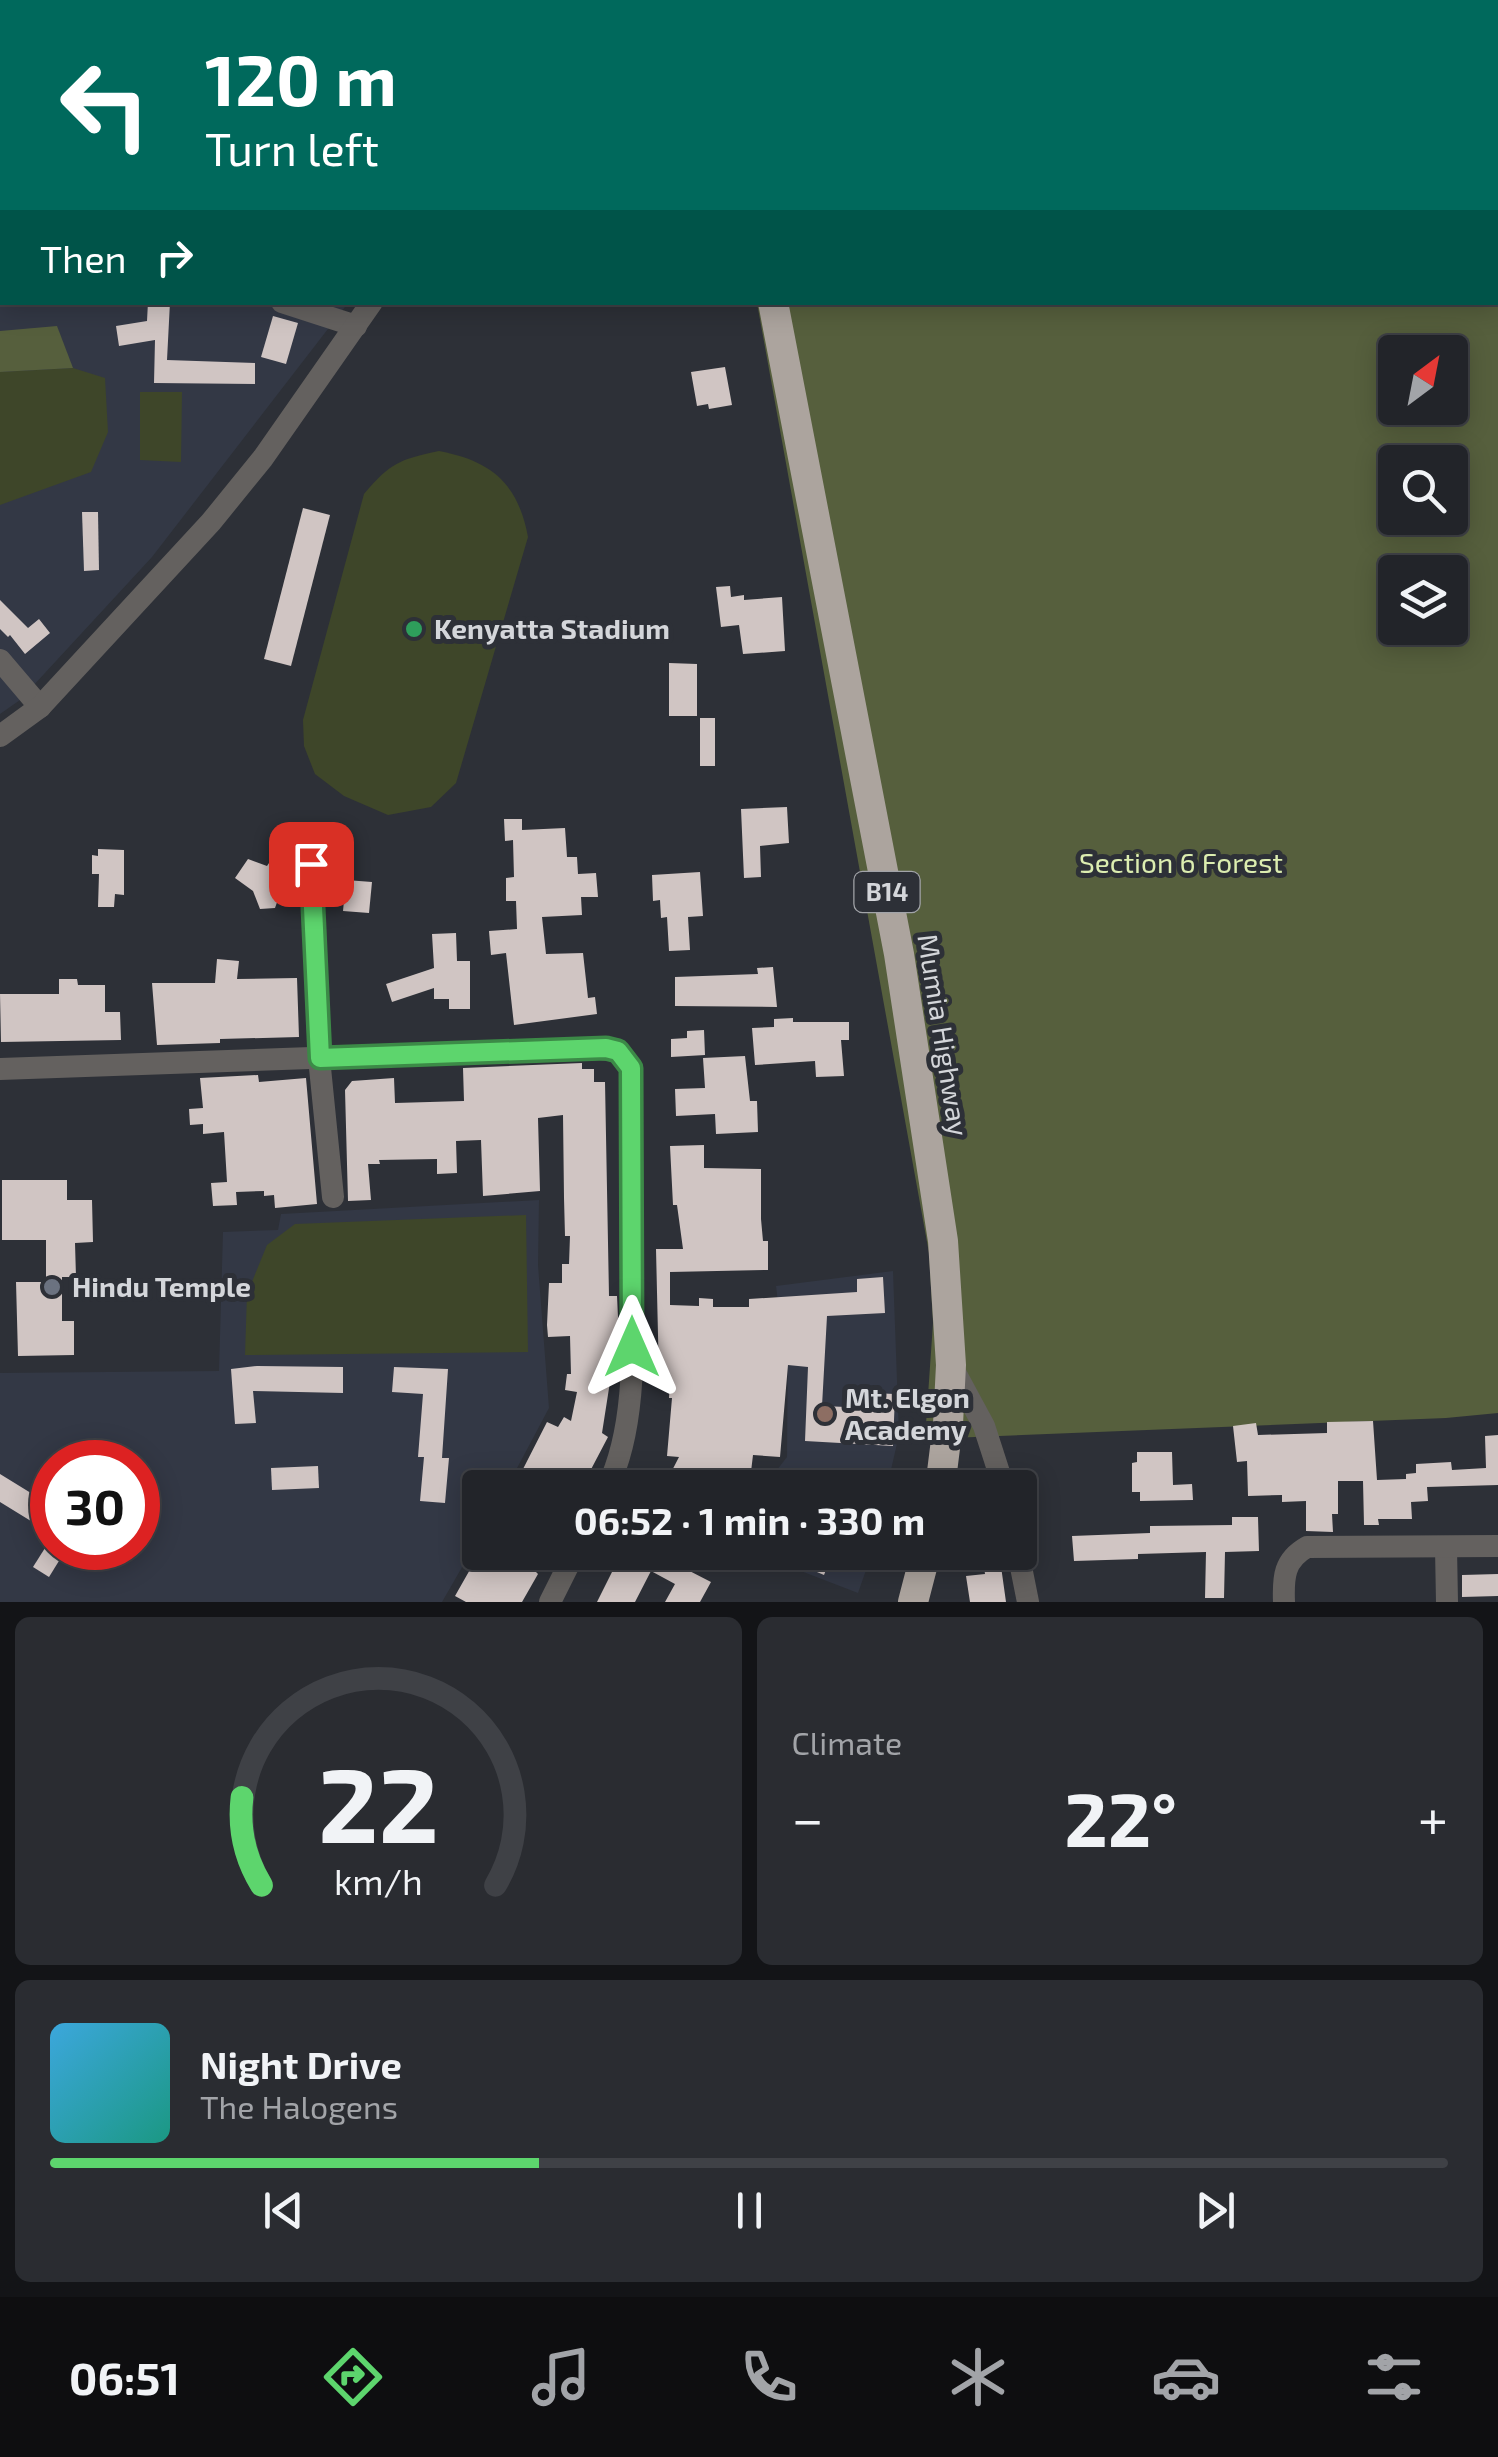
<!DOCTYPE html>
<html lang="en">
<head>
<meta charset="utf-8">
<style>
	:root { --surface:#222429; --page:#2a2c31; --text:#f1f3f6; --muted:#a2a4a8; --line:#3f4146; --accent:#5dd56d }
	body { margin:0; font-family:"Exo 2",sans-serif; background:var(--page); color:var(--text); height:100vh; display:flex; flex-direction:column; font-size:38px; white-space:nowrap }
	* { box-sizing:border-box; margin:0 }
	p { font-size:32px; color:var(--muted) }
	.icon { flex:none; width:55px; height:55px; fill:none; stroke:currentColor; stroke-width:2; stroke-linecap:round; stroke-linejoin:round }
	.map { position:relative; height:1602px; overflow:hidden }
	.side { display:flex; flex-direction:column; gap:15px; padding:15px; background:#131417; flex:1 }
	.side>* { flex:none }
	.top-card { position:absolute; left:0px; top:0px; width:1500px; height:305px; box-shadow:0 5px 25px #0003,0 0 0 2px var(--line); background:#00695c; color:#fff; overflow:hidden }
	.needle { width:65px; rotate:32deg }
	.tools { position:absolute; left:1378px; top:335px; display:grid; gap:20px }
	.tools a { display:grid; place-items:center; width:90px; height:90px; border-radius:10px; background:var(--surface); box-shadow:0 5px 25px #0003,0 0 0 2px var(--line); font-size:50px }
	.speed { position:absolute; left:30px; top:1440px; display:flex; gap:20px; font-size:50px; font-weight:700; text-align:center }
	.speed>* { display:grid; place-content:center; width:130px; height:130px; border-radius:50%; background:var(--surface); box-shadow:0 5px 25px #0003,0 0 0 2px var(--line); line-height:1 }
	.speed .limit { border:15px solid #d22; background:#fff; color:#111 }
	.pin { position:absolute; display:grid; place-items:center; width:85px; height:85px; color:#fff; margin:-42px; border-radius:20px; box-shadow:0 5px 15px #0006 }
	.me { position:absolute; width:110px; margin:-55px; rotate:0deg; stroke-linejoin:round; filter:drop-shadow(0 0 8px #0008) }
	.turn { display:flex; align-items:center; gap:35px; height:210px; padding:0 40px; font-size:45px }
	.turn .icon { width:130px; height:130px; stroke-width:2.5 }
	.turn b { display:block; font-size:70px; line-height:85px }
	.then { display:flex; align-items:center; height:95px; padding:0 40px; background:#0003; gap:20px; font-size:38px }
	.big { font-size:75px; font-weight:700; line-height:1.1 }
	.side .widget { flex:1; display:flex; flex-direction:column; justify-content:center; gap:15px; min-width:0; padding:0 35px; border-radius:15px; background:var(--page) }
	.side .dial { align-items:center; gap:0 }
	.dial svg { height:260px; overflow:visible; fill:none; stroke:var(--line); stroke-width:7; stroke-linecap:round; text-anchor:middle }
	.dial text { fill:var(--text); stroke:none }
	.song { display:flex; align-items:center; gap:30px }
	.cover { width:120px; height:120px; border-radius:15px; background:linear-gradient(135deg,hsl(200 70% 55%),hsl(170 70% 35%)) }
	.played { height:10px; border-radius:5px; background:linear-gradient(90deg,var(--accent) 35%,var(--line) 35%) }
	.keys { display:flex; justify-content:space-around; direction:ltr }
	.heat { display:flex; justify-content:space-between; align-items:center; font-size:55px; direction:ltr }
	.side .tiles { flex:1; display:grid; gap:15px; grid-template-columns:1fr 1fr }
	.widget:last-child { grid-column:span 2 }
	.trip { position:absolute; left:462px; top:1470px; width:575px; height:100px; border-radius:10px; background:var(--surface); box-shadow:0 5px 25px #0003,0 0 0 2px var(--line); font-weight:700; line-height:100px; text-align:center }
	.tab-bar { display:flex; height:160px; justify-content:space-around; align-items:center; background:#0e0e10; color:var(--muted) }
	.tab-bar .icon { width:70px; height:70px }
	.tab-bar .active { color:var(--accent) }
	.tab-bar b { font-size:45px; color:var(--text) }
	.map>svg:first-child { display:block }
	.built { fill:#333845; fill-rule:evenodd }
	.green { fill:#3e4629 }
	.forest { fill:#565f3d; fill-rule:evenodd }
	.building { fill:#d0c5c3 }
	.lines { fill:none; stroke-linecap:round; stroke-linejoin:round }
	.minor { stroke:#64615f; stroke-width:22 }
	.highway { stroke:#aca49e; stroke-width:30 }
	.route-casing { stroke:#3c8a47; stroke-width:25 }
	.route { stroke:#5dd56d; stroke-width:18 }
	.leisure-dot { fill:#2e9e5b; stroke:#2d3037; stroke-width:4 }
	.worship-dot { fill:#6b7280; stroke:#2d3037; stroke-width:4 }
	.education-dot { fill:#8d6e63; stroke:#2d3037; stroke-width:4 }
	.labels { text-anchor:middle; stroke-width:10; stroke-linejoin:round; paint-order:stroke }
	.shield { fill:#2d3037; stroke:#a2a4a9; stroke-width:2.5 }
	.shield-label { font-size:25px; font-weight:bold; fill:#d4d6da }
	.poi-label { font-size:28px; font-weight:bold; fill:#d4d6da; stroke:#2d3037; text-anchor:start }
	.park-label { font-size:28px; fill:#dcedb0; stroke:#2d3037 }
	.street-label { font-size:28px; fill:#d4d6da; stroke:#2d3037 }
</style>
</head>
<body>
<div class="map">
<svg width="1498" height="1602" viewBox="0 0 1498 1602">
	<rect width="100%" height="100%" fill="#2d3037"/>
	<g class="built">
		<polygon points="0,148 2,148 2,302 348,303 152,557 20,700 0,714"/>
		<path d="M 539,1200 L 538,1265 L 549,1408 L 507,1487 L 480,1488 L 480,1536 L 442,1602 L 0,1602 L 0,1373 L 219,1371 L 223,1232 L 278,1230 L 281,1214 ZM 52,1462 L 138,1462 L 138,1548 L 52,1548 Z"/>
		<polygon points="893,1271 899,1435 887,1487 763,1488 787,1457 788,1329 781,1327 776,1286"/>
		<polygon points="754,1553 872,1553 858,1593"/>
	</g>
	<g class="green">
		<polygon points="73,368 105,378 108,432 91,472 0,505 0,372"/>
		<polygon points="140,392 182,392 181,462 140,460"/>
		<path d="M 439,451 C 492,461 518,484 528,537 L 456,783 L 431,807 L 388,815 L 344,796 L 315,774 L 304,746 L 303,720 L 364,494 C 391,462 399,460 439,451 Z"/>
		<polygon points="526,1215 528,1352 245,1355 247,1294 267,1245 295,1224"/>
	</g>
	<g class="forest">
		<path d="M 1104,0 L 1498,0 L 1498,1413 L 1446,1418 L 925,1439 L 933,1323 L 929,1253 L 757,303 L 1498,302 L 1498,2 L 1099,2 ZM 1395,352 L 1450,352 L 1450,408 L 1395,408 ZM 1395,462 L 1450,462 L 1450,518 L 1395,518 ZM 1395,572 L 1450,572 L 1450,628 L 1395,628 Z"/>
		<polygon points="57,326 73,368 0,372 0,331"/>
	</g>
	<g class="building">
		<polygon points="148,302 170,302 167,360 255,363 255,384 154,383 155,340 119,346 116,326 147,321"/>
		<polygon points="273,316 298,323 286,364 261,357"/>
		<polygon points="725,367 732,405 709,409 708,404 697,406 691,372"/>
		<polygon points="303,508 330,515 291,666 264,659"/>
		<polygon points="82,512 98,512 99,570 84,571"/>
		<polygon points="730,586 731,597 744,595 744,600 782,597 785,651 743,654 739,625 721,627 716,587"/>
		<polygon points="0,600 28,628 39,619 50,633 25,654 10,635 8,637 0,629"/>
		<polygon points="669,663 697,664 697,716 669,716"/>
		<rect x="700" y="718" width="15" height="48"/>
		<polygon points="787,807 789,843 760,846 761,877 744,878 741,809"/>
		<polygon points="504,819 522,819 522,830 565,828 567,857 577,857 578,874 596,873 598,897 581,897 582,915 542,917 546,954 583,953 588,998 595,997 597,1014 514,1025 506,953 491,955 489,931 517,929 516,901 506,901 506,878 514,877 513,840 505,841"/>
		<polygon points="98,849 124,850 124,895 115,894 114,907 98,907 99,874 92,874 92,855 98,856"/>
		<polygon points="293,856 293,875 282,888 275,908 260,909 253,891 235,878 248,859 267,866 273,857"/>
		<polygon points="700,872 703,916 688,917 690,950 669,951 667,917 661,918 660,900 653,901 652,875"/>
		<polygon points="346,880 372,882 369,913 343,911"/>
		<polygon points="456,933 457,961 470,961 470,1009 449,1009 449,999 434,999 434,988 392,1002 386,984 434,968 432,934"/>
		<polygon points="217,959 239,961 237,979 297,978 299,1037 220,1039 220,1043 157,1045 152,983 215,983"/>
		<polygon points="773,967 777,1007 675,1006 675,977 758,974 757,968"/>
		<polygon points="59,979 77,979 78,985 105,985 105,1012 120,1012 121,1040 1,1042 0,994 59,994"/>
		<polygon points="793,1018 793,1022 849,1022 849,1040 841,1040 844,1076 816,1077 815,1061 755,1065 752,1028 774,1027 774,1019"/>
		<polygon points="704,1030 705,1055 671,1057 671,1039 687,1038 687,1031"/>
		<polygon points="745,1056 750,1101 757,1101 758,1132 716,1134 715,1114 676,1116 675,1089 705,1088 703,1058"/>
		<polygon points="582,1063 582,1069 594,1069 594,1082 605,1082 609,1296 617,1296 618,1317 615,1369 612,1369 602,1433 608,1437 587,1477 582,1474 575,1488 541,1488 544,1482 522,1471 547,1422 558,1427 564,1417 571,1421 577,1392 565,1390 567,1374 571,1374 570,1336 548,1337 547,1325 549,1283 562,1283 562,1264 569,1264 570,1236 565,1236 564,1198 563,1115 538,1118 540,1191 483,1196 481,1140 456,1141 457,1173 437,1174 437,1159 379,1160 380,1164 368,1164 371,1200 348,1201 345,1090 352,1081 394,1078 395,1103 464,1101 463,1068"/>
		<polygon points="258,1075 259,1082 306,1078 317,1204 275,1208 274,1195 264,1196 264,1191 236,1192 237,1205 213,1206 211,1183 227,1182 224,1132 203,1134 203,1124 190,1125 189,1109 203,1108 200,1078"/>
		<polygon points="704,1145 704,1168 761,1169 761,1219 763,1241 768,1241 768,1270 670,1272 670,1305 699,1306 699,1298 713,1299 713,1307 749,1307 749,1299 857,1292 857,1279 883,1277 885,1313 827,1316 822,1406 871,1408 871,1393 895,1394 893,1446 805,1441 808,1367 788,1365 780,1457 753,1455 750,1480 718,1476 713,1488 663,1488 679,1457 667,1456 672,1398 669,1398 670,1378 659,1378 656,1249 683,1249 677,1205 673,1205 670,1146"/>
		<polygon points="2,1180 67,1180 67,1200 92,1200 93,1242 75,1243 76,1277 62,1277 62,1321 74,1321 74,1355 18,1356 16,1282 46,1282 46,1240 2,1240"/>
		<polygon points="257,1366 343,1367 343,1393 253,1391 256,1423 235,1424 231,1369"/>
		<polygon points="394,1367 448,1369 442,1458 449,1458 445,1503 420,1501 424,1457 418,1457 423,1394 392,1392"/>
		<polygon points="1373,1421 1377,1480 1406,1479 1406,1474 1416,1473 1416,1464 1451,1462 1452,1470 1486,1468 1485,1436 1498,1435 1498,1485 1427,1487 1428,1501 1411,1502 1412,1519 1378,1519 1379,1525 1364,1525 1363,1481 1338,1481 1338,1514 1332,1514 1333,1532 1306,1531 1306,1501 1282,1502 1282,1495 1248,1496 1247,1461 1237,1462 1233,1426 1256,1423 1258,1435 1327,1433 1327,1422"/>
		<polygon points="1137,1452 1172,1452 1173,1485 1192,1484 1193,1500 1140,1501 1140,1492 1132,1492 1132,1463 1137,1462"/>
		<polygon points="318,1466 319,1488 272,1490 271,1468"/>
		<polygon points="0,1474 52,1506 52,1534 0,1502"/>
		<polygon points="1232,1517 1258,1517 1259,1551 1225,1552 1224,1598 1205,1598 1206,1552 1138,1554 1138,1559 1074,1561 1072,1536 1150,1533 1150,1526 1232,1525"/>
		<polygon points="45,1548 67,1548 49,1577 33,1567"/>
		<polygon points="507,1552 542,1552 534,1570 538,1574 522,1602 466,1602 455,1596 476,1559 498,1571"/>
		<polygon points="591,1552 680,1552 674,1563 711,1582 700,1602 665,1602 675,1584 651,1571 635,1602 597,1602 615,1566"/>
		<polygon points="770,1552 807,1552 818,1557 819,1552 833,1552 824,1575"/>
		<polygon points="982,1552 999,1552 1006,1602 970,1602 966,1576 985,1574"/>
		<polygon points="1498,1574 1498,1596 1462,1597 1462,1575"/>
	</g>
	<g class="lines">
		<g class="minor">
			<polyline points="99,2 100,0"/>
			<polyline points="530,2 531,0"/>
			<polyline points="1133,2 1137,0"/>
			<polyline points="0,126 2,126"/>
			<polyline points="282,302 356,326"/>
			<polyline points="0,660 40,707"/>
			<polyline points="0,736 40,707 211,522 263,458 372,302"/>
			<polyline points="311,864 319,1058 333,1197"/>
			<path d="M 0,1069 L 592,1048 L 618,1051 L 631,1068 C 631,1132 631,1196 632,1260 C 632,1331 639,1424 607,1488"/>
			<polyline points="951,1365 984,1426 1004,1488"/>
			<polyline points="1446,1548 1447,1602"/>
			<polyline points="1018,1552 1028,1602"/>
			<polyline points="550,1602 575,1552"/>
			<path d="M 1284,1602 C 1283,1577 1284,1560 1307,1547 L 1498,1546"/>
		</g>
		<g class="highway">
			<polyline points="716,0 716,2"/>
			<polyline points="773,302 899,954 943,1241 951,1365 948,1424 940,1488"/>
			<polyline points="913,1602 926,1552"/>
		</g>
	</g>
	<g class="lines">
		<defs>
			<polyline id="route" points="311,864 320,1058 606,1048 618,1051 631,1068 632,1347"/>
		</defs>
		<use href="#route" class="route-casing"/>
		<use href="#route" class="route"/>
	</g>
	<circle class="leisure-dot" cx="414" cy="629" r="10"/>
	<circle class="worship-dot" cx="52" cy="1287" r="10"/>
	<circle class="education-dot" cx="825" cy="1414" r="10"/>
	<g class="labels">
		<rect class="shield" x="854.5" y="872" width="65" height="40" rx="8"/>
		<g class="shield-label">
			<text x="887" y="901">B14</text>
		</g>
		<g class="poi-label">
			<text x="434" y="639">Kenyatta Stadium</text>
			<text x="72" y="1297">Hindu Temple</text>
			<text x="845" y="1408">Mt. Elgon<tspan x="845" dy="32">Academy</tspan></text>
		</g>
		<g class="park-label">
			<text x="1181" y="873">Section 6 Forest</text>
		</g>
		<g class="street-label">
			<text transform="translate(943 1035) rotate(81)" y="10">Mumia Highway</text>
		</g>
	</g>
</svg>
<div class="tools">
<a><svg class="needle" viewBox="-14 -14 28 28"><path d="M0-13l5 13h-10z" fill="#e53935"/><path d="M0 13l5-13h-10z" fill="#a2a4a8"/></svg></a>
<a><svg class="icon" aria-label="search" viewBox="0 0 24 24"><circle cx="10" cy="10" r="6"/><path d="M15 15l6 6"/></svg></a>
<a><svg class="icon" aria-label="layers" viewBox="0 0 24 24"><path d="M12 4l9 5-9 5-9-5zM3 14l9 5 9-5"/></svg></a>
</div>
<div class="speed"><div class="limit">30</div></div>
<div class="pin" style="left:311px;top:864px;background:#d93025"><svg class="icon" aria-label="arrive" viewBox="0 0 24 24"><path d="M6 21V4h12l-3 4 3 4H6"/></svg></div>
<svg class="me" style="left:632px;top:1347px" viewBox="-20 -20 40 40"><path d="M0-17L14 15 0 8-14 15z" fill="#5dd56d" stroke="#fff" stroke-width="4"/></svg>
<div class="trip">06:52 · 1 min · 330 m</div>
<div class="top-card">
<div class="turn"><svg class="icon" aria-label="left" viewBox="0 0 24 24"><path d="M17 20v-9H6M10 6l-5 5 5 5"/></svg><div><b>120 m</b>Turn left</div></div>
<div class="then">Then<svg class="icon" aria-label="right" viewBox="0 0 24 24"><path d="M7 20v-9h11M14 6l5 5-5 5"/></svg></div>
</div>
</div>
<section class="side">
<div class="tiles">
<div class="widget dial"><svg viewBox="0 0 100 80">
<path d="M14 69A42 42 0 1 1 86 69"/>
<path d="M14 69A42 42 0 0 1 8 42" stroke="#5dd56d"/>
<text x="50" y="56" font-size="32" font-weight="700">22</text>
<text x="50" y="72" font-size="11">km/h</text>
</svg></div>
<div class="widget"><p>Climate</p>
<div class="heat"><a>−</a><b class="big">22°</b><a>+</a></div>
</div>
<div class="widget">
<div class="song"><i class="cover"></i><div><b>Night Drive</b><p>The Halogens</p></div></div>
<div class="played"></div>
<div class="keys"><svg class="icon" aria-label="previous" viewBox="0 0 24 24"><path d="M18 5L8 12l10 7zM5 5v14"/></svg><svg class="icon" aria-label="pause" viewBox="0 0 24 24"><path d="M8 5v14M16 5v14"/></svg><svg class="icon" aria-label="next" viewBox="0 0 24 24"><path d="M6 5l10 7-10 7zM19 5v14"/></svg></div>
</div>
</div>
</section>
<nav class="tab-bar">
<b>06:51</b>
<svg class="icon active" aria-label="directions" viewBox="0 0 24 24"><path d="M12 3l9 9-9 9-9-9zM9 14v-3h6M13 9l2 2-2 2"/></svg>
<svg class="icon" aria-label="music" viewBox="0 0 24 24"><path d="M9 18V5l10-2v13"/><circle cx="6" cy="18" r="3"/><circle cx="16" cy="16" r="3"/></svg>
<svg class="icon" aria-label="phone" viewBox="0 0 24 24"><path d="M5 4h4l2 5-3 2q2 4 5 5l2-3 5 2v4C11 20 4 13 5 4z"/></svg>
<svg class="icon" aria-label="climate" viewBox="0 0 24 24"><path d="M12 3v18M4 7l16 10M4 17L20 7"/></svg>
<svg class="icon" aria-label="car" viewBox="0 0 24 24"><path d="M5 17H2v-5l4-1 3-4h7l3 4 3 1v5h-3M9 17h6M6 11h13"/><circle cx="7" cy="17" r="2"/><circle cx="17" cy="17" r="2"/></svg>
<svg class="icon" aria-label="filters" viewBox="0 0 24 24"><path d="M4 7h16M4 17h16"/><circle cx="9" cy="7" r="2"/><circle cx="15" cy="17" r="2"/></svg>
</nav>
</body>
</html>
